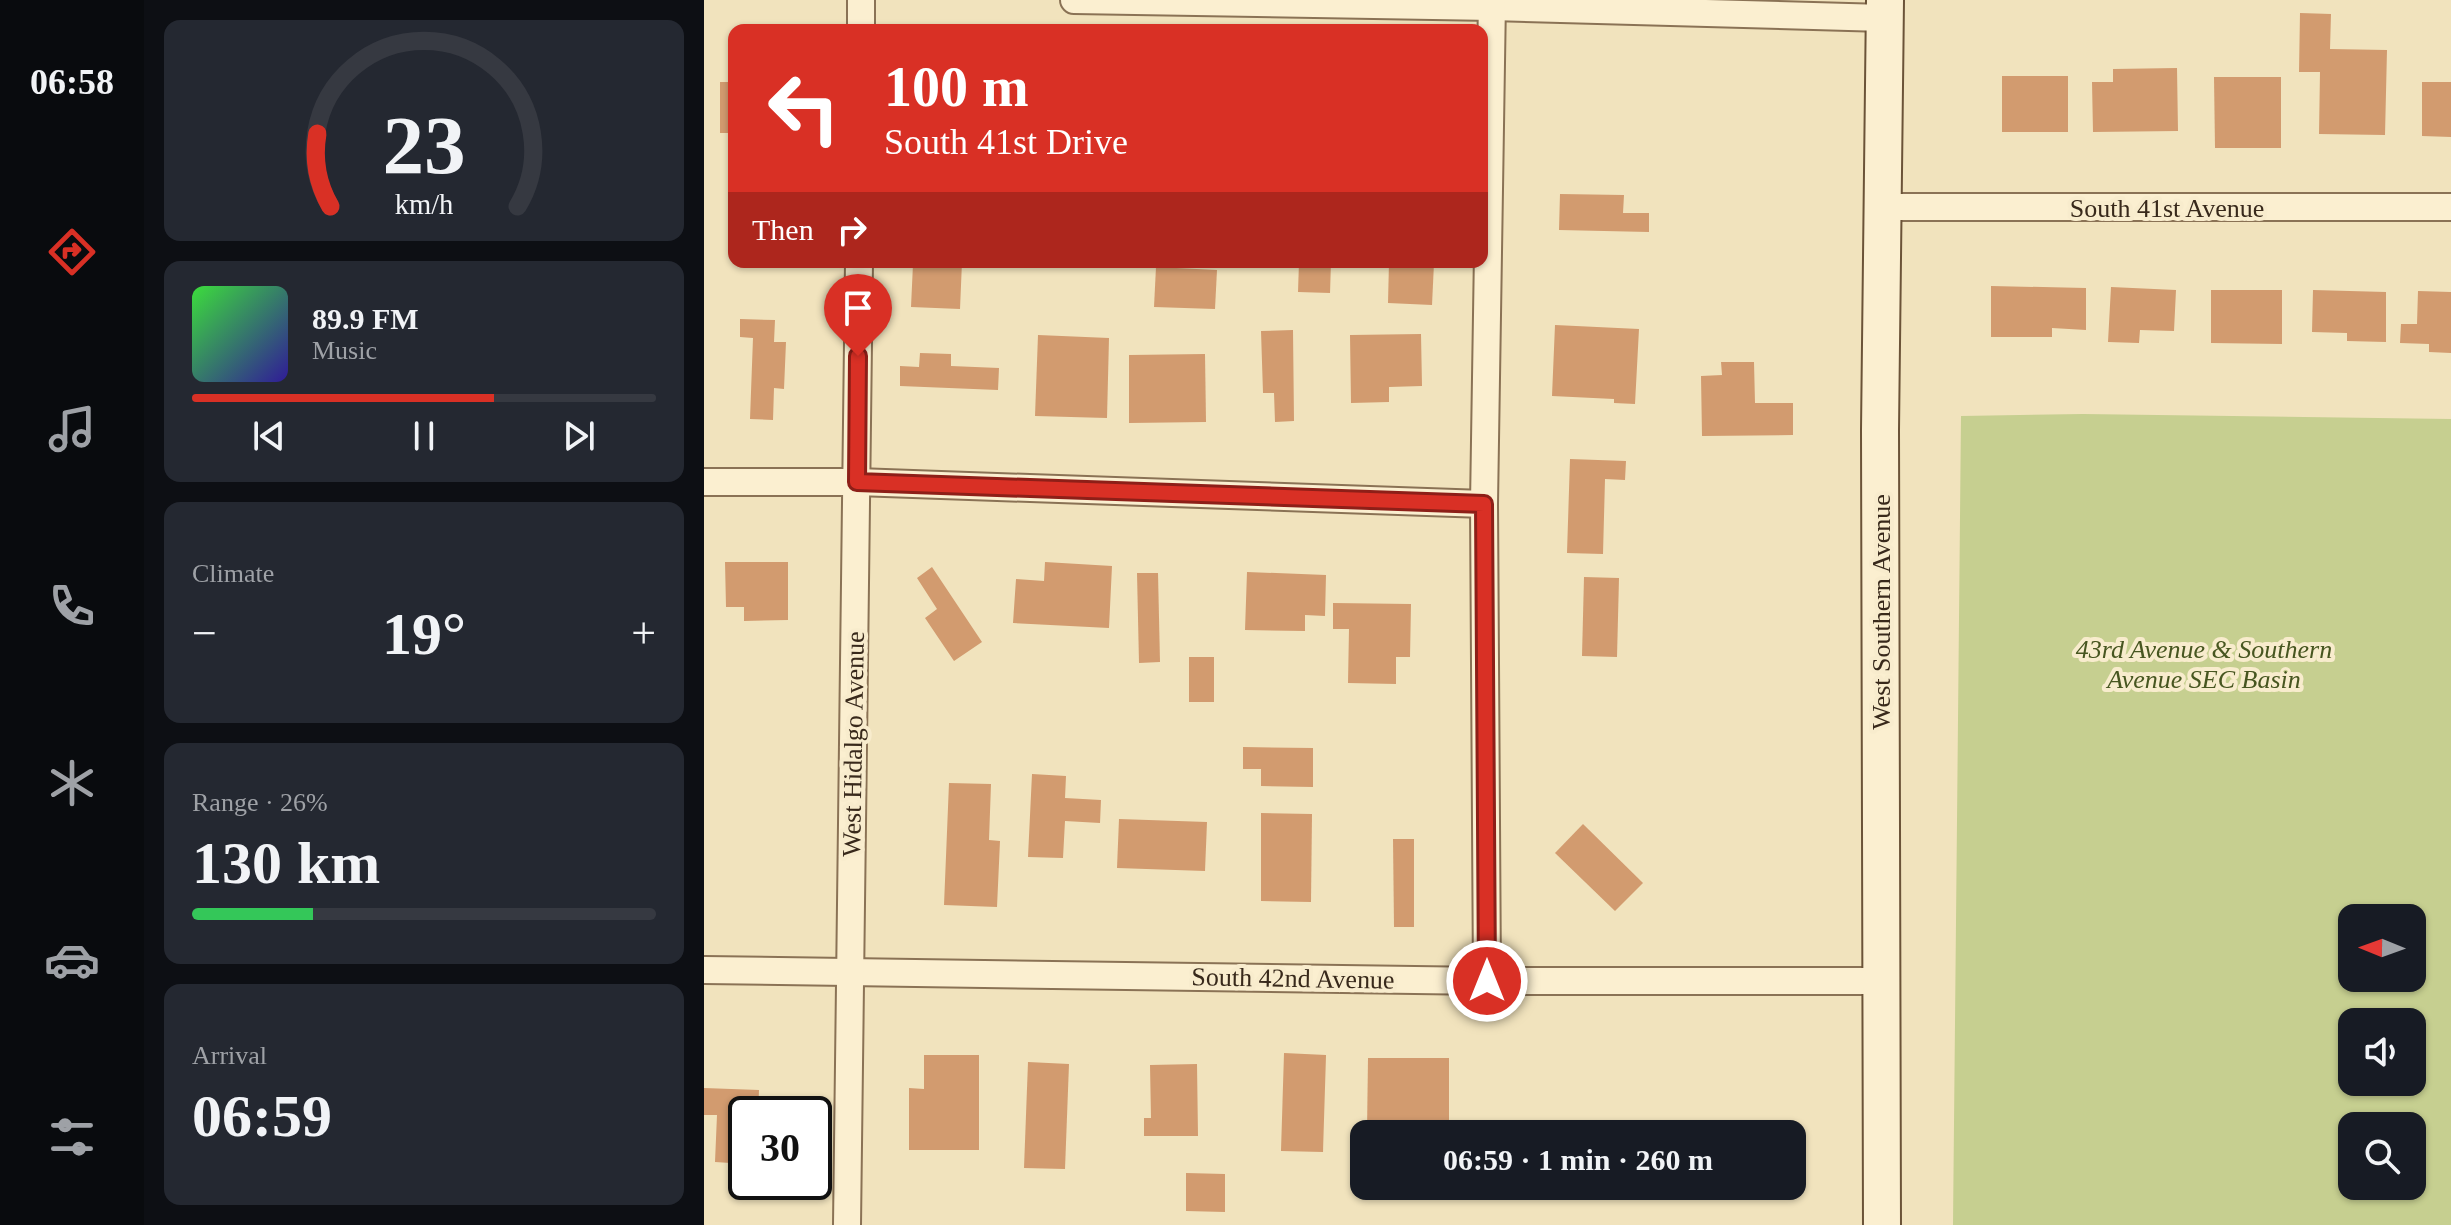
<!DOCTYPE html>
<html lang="en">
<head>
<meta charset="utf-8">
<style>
	:root { --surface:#171b24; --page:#242831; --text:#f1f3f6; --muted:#9ea1a6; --line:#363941; --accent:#d93025 }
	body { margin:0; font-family:"Times New Roman",serif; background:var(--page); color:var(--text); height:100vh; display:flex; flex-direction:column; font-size:30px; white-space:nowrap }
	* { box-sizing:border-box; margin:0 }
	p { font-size:26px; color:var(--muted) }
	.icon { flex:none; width:44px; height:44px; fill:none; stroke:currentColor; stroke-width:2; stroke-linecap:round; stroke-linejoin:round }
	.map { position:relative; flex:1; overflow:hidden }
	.details { display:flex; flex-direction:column; gap:20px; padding:20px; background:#0d0f14; width:560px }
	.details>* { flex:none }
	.top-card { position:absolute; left:24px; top:24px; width:760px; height:244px; border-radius:16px; box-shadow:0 2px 6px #0004; background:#d93025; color:#fff; overflow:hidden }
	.needle { width:52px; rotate:271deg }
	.fabs { position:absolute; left:1634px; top:904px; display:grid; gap:16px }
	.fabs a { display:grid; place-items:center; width:88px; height:88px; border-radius:16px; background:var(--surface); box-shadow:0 2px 6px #0004; font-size:40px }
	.speed { position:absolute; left:24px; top:1096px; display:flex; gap:16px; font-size:40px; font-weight:700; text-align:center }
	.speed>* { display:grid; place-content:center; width:104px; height:104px; border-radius:50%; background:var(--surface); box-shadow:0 2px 6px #0004; line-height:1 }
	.speed .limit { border:4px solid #111; border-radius:12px; background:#fff; color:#111 }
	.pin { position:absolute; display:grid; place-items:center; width:68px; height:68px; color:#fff; margin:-82px -34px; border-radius:50% 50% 50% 0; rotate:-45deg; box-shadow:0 0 8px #0007 }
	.pin .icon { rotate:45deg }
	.me { position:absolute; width:88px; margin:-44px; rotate:0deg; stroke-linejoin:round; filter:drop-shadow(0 0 6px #0008) }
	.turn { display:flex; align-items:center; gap:28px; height:168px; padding:0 24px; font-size:36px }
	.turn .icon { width:104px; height:104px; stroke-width:2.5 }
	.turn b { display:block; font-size:56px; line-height:68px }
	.then { display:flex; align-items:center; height:76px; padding:0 24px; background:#0003; gap:16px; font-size:30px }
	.big { font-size:60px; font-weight:700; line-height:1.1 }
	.details .widget { flex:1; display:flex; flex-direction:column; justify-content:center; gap:12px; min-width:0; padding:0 28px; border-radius:16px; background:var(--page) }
	.details .dial { align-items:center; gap:0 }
	.dial svg { height:208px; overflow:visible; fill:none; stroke:var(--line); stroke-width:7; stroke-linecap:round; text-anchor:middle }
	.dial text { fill:var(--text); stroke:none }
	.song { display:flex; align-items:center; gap:24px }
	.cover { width:96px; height:96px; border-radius:12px; background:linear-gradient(135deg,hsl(120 70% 55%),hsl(250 70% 35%)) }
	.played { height:8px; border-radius:4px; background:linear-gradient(90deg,var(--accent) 65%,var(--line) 65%) }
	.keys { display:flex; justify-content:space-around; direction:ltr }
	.heat { display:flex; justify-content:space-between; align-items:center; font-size:44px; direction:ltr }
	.charge { height:12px; border-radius:6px; background:linear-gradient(90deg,#34c759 26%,var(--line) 0) }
	.trip { position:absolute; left:646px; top:1120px; width:456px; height:80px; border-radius:16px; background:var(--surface); box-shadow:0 2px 6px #0004; font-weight:700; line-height:80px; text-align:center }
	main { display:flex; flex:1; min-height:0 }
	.tab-bar { display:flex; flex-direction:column; width:144px; justify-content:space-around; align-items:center; background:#090b0e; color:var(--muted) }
	.tab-bar .icon { width:56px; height:56px }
	.tab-bar .current { color:var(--accent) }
	.tab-bar b { font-size:36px; color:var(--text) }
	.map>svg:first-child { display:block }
	.green { fill:#c6cf90; fill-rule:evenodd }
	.building { fill:#d29b6f }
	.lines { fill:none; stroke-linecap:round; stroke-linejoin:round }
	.minor-casing { stroke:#8a7255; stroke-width:30 }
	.secondary-casing { stroke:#6b5338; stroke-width:40 }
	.minor { stroke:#fbefd0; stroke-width:26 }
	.secondary { stroke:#fbefd0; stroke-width:36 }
	.route-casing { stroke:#8d1f18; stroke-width:20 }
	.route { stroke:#d93025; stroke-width:14 }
	.labels { text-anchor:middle; stroke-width:8; stroke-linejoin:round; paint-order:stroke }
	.street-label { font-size:26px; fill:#38291b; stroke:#f8eccd }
	.park-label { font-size:26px; font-style:italic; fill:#475620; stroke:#f8eccd }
</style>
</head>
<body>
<main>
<nav class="tab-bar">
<b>06:58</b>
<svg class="icon current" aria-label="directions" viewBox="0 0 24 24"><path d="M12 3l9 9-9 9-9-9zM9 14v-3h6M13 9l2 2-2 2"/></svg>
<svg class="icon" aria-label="music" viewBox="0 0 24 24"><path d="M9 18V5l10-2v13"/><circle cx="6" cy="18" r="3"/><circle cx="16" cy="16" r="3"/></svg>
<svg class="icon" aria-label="phone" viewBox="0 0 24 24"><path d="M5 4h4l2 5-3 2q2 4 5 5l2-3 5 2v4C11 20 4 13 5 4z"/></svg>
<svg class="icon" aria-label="climate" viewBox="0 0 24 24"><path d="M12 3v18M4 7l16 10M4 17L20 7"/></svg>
<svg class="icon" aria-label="car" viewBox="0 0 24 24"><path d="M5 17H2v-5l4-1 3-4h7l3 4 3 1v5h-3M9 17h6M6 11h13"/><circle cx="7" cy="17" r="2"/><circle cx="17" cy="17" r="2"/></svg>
<svg class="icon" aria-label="filters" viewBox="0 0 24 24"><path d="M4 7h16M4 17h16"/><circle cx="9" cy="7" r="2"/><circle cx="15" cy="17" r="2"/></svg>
</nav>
<section class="details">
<div class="widget dial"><svg viewBox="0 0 100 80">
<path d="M14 69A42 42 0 1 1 86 69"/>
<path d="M14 69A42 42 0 0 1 9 41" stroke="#d93025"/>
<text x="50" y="56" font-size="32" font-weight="700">23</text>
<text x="50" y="72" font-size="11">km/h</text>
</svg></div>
<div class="widget">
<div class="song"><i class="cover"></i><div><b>89.9 FM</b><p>Music</p></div></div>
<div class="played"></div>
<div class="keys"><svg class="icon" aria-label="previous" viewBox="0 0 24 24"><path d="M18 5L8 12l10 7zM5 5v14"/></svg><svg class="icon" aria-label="pause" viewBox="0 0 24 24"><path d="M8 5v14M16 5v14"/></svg><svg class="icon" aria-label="next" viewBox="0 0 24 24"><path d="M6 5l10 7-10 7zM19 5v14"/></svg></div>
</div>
<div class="widget"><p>Climate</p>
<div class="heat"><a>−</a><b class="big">19°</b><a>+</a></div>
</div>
<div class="widget"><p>Range · 26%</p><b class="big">130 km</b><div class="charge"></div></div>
<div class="widget"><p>Arrival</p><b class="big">06:59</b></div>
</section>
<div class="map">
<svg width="1747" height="1225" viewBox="0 0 1747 1225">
	<rect width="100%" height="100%" fill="#f1e3bd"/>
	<path class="green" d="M 1379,414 L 1747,419 L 1747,1225 L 1249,1225 L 1257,416 ZM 1648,918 L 1708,918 L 1708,978 L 1648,978 ZM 1648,1022 L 1708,1022 L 1708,1082 L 1648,1082 ZM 1648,1126 L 1708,1126 L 1708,1186 L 1648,1186 Z"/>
	<g class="building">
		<polygon points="1596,13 1627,14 1626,49 1683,50 1681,135 1615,134 1616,72 1595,72"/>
		<polygon points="1473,68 1474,131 1389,132 1388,82 1409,82 1409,69"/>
		<rect x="1298" y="76" width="66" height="56"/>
		<polygon points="1510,77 1577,77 1577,148 1511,148"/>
		<rect x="16" y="82" width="14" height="51"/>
		<polygon points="1718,82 1747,82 1747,137 1718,136"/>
		<polygon points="856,194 920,195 919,213 945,213 945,232 855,230"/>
		<polygon points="233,262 258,262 256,309 207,307 209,264 233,264"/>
		<polygon points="595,262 627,262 626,293 594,292"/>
		<polygon points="685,262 730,263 728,305 684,303"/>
		<polygon points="452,267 513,270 511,309 450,307"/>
		<polygon points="1287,286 1382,288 1382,330 1348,328 1348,337 1287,337"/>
		<polygon points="1407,287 1472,290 1470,331 1436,330 1435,343 1404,342"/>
		<polygon points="1507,290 1578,290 1578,344 1507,343"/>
		<polygon points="1609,290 1682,292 1682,342 1643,341 1643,333 1608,332"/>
		<polygon points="1714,291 1747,292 1747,353 1725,352 1725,344 1696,343 1697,324 1713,324"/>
		<polygon points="36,319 71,320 70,342 82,342 80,389 70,388 69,420 46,419 49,338 36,337"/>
		<polygon points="851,325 935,329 931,404 910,403 910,399 848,396"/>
		<polygon points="589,330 590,421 571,422 570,393 559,393 557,331"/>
		<polygon points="717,334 718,386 685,387 685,402 647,403 646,335"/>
		<polygon points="334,335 405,338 403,418 331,416"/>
		<polygon points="216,353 247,354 247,366 295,368 294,390 196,386 196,366 215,367"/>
		<polygon points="501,354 502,422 425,423 425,355"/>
		<polygon points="1017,362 1050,362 1051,403 1089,403 1089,435 998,436 997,376 1018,375"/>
		<polygon points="866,459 922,461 921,480 901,479 899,554 863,553"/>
		<polygon points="21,562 84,562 84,620 40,621 40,607 22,607"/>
		<polygon points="341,562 408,566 405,628 309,623 312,579 340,581"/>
		<polygon points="228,567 278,642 250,661 221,618 233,609 213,578"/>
		<polygon points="543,572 622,575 621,616 601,615 601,631 541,630"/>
		<polygon points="433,573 454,573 456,662 435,663"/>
		<polygon points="880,577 915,578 913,657 878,656"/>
		<polygon points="629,603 707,604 706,657 692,657 692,684 644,683 645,629 629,629"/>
		<rect x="485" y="657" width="25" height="45"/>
		<polygon points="539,747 609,748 609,787 557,786 557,769 539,769"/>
		<polygon points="328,774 362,776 361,798 397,800 396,823 361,821 359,858 324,857"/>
		<polygon points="245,783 287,784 285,840 296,841 293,907 240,905"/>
		<polygon points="557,813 608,814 607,902 557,901"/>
		<polygon points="415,819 503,822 501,871 413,868"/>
		<polygon points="879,824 939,883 911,911 851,853"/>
		<polygon points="689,839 710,839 710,927 690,927"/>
		<polygon points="580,1053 622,1055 619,1152 577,1151"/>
		<polygon points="220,1055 275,1055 275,1150 205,1150 205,1088 220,1089"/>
		<polygon points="664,1058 745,1058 745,1131 663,1131"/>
		<polygon points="324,1062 365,1064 361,1169 320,1168"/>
		<polygon points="493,1064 494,1136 440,1136 440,1118 447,1118 446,1065"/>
		<polygon points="0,1088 55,1090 54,1114 42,1114 42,1164 11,1162 13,1115 0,1115"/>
		<polygon points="482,1173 521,1174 521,1212 482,1211"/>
	</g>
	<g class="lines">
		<defs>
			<g id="minor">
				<polyline points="370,0 788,7 1180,18"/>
				<polyline points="157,30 157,0"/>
				<polyline points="1179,207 1747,207"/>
				<polyline points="0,482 153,482 780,504"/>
				<polyline points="0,970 783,981 1178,981"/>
				<polyline points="783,981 780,504 788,0"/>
				<polyline points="143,1225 155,262"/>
			</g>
			<polyline id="secondary" points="1178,1225 1176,430 1181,0"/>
		</defs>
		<use href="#minor" class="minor-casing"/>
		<use href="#secondary" class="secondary-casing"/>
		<use href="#minor" class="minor"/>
		<use href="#secondary" class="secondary"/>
	</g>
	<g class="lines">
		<defs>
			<polyline id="route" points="154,356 153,482 780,504 783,981"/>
		</defs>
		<use href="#route" class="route-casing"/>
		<use href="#route" class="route"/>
	</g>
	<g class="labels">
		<g class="street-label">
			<text x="1463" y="217">South 41st Avenue</text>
			<text transform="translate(1177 612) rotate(-90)" y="9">West Southern Avenue</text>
			<text transform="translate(149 744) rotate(-89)" y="9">West Hidalgo Avenue</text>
			<text transform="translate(589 978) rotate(1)" y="9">South 42nd Avenue</text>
		</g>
		<g class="park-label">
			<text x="1500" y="658">43rd Avenue &amp; Southern<tspan x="1500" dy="30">Avenue SEC Basin</tspan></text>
		</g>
	</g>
</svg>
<div class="fabs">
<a><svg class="needle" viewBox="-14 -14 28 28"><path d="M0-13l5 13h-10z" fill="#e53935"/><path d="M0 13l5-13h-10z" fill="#9ea1a6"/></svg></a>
<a><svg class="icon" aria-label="sound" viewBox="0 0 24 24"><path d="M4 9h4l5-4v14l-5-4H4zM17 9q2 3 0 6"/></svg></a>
<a><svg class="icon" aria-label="search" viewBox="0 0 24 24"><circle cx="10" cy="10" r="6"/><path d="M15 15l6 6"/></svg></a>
</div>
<div class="speed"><div class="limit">30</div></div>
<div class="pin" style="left:154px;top:356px;background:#d93025"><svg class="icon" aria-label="arrive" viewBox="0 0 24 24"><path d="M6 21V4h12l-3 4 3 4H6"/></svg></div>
<svg class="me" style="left:783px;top:981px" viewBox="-20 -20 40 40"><circle r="17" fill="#d93025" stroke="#fff" stroke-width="3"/><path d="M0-11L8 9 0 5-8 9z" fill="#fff"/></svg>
<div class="trip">06:59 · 1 min · 260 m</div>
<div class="top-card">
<div class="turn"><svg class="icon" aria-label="left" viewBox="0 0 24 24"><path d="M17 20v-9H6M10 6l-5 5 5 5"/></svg><div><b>100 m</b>South 41st Drive</div></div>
<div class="then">Then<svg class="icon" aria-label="right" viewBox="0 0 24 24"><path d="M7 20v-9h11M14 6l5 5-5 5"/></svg></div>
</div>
</div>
</main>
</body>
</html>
